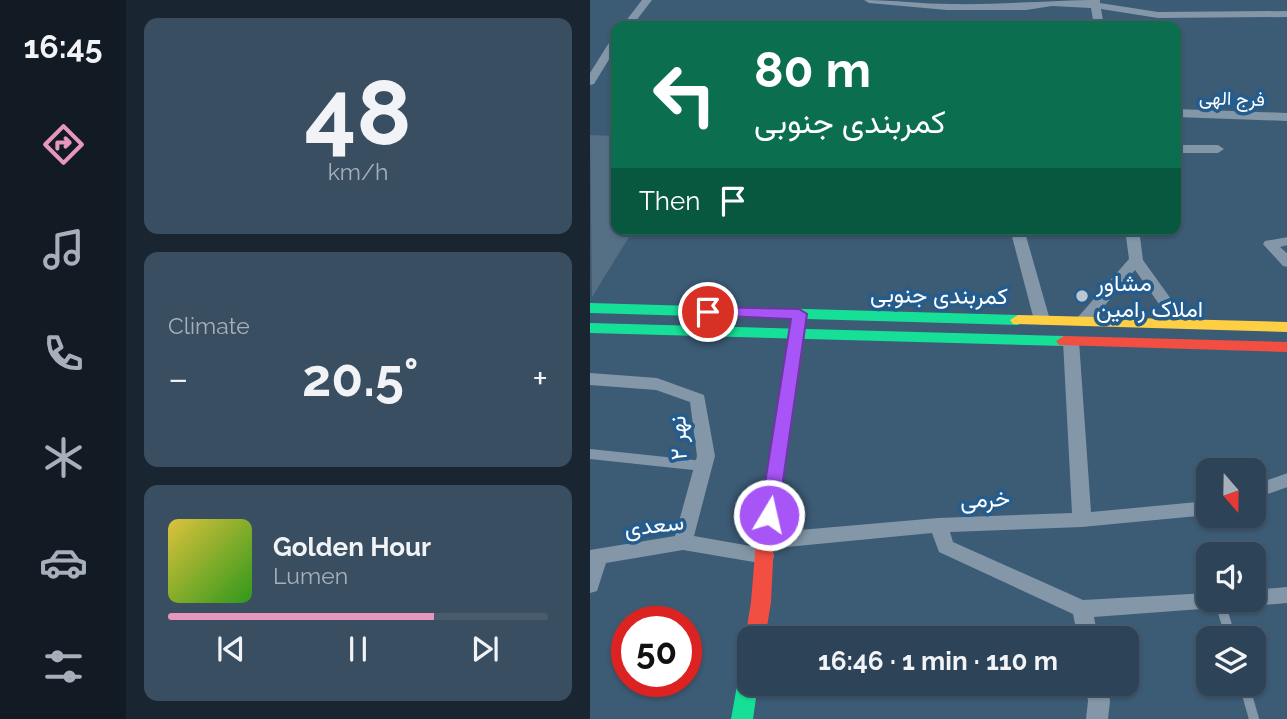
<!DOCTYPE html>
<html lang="en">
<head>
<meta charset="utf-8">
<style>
	:root { --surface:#2d4458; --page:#394e61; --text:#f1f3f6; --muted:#a7b0ba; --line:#485c6e; --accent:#e797bd }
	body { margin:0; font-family:Raleway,Vazirmatn,sans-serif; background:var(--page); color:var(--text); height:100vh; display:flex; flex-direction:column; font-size:26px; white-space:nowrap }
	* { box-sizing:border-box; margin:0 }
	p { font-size:23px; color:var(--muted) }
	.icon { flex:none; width:38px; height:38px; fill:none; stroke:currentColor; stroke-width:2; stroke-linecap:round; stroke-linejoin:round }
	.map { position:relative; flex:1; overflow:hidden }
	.drawer { display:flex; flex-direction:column; gap:18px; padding:18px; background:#192530; width:464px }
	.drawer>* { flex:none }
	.guide { position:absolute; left:21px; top:21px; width:570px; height:214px; border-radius:14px; box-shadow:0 2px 5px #0004,0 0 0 2px var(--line); background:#0b6e4f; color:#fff; overflow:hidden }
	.needle { width:46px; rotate:160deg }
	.tools { position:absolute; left:606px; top:458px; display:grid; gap:14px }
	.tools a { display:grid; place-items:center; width:70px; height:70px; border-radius:14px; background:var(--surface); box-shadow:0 2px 5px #0004,0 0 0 2px var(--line); font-size:35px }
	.speed { position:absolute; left:21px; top:606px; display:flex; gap:14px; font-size:35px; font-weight:700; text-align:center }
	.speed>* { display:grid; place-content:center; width:91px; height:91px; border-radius:50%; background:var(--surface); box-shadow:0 2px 5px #0004,0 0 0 2px var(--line); line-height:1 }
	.speed .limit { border:10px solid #d22; background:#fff; color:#111 }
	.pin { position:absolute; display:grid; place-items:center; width:60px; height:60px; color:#fff; margin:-30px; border:4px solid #fff; border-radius:50%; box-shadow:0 2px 7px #0007 }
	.me { position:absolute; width:77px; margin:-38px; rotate:9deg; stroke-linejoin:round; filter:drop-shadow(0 0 5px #0008) }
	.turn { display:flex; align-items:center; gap:24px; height:147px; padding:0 28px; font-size:32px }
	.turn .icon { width:91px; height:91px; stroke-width:2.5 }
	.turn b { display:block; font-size:49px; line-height:60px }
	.then { display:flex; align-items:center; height:66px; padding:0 28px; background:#0003; gap:14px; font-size:26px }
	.big { font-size:52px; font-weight:700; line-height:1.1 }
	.drawer .widget { flex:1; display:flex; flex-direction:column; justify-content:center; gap:10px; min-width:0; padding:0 24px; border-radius:14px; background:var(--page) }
	.drawer .dial { align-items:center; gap:0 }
	.dial b { font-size:91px; line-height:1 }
	.song { display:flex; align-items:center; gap:21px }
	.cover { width:84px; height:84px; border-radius:10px; background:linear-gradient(135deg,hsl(50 70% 55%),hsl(110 70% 35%)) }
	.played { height:7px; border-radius:4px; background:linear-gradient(90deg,var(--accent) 70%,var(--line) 70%) }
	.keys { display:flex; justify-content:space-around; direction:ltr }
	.heat { display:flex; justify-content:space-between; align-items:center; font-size:38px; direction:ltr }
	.trip { position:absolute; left:147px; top:626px; width:402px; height:70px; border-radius:14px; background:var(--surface); box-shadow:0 2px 5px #0004,0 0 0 2px var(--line); font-weight:700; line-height:70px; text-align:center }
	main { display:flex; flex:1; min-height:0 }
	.menu { display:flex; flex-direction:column; width:126px; justify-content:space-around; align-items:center; background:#121b23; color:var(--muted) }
	.menu .icon { width:49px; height:49px }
	.menu .current { color:var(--accent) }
	.menu b { font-size:32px; color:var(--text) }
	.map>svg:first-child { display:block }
	.building { fill:#556f84 }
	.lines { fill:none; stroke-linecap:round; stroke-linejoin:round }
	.lane { stroke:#8397a9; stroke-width:10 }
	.street { fill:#8397a9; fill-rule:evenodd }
	.fast { fill:#16e098; fill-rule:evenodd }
	.slow { fill:#ffcf43; fill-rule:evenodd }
	.jam { fill:#f24e42; fill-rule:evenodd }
	.route { fill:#a855f7; stroke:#6d37a1; stroke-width:2 }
	.poi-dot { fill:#bbc6cf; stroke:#245d8d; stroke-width:2.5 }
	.labels { text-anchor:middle; stroke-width:7; stroke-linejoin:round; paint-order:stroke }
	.far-street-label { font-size:19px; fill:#fff; stroke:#245d8d }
	.poi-label { font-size:23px; fill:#fff; stroke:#245d8d; text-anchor:start }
	.street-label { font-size:23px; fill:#fff; stroke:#245d8d }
</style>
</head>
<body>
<main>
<nav class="menu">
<b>16:45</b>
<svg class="icon current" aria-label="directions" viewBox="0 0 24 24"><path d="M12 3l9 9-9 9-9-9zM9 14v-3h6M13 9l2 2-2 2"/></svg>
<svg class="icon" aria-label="music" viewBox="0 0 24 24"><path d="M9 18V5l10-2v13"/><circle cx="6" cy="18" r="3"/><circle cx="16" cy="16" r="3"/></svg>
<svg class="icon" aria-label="phone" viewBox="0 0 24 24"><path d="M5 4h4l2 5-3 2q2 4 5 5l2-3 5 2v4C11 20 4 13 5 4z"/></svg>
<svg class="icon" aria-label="climate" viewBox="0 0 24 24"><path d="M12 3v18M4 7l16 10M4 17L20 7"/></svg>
<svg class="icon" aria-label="car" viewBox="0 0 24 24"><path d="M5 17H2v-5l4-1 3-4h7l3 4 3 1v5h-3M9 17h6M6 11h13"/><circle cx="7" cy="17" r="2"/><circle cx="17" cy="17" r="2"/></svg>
<svg class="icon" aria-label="filters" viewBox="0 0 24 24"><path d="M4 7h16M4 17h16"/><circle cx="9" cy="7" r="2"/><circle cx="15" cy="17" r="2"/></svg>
</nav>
<section class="drawer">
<div class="widget dial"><b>48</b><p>km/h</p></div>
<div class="widget"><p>Climate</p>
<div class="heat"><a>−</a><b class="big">20.5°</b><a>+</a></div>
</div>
<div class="widget">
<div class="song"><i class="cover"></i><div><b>Golden Hour</b><p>Lumen</p></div></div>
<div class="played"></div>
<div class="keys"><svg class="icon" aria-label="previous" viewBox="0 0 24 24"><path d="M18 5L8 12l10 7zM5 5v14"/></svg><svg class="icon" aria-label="pause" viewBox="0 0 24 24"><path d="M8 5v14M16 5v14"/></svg><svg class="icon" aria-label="next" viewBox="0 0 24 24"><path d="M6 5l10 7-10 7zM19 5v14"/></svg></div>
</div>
</section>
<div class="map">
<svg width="698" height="719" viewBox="0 0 698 719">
	<rect width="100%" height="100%" fill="#3c5b75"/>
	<polygon class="building" points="0,135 26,136 26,229 44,229 2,297"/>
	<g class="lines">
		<g class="lane">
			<polyline points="0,454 113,466"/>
			<polyline points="630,602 641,639"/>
			<polyline points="654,684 664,719"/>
		</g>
		<g class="street">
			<polygon points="52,0 62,0 42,26 32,26"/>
			<path d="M 274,0 C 303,0 332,4 361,4 C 410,5 464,0 510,0 L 510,3 L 568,12 L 698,11 L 698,17 L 568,18 L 511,9 L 514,26 L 504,26 L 501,8 L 462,6 L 436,10 L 357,10 L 279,3 Z"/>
			<polygon points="26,37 26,48 4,84 0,85 0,73 22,38"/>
			<polygon points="586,109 698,113 698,121 586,117"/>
			<polygon points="586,145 628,145 634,149 628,153 586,153"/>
			<polygon points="420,229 434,229 460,320 457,324 452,325 444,320"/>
			<polygon points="535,229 549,229 553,260 596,320 599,324 596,328 586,328 545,270 498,325 488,325 485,321 488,317 539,259"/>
			<polygon points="698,237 698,245 690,247 698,254 698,267 693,266 673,244 675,241"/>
			<polygon points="481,336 489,341 501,512 618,501 618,515 492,527 360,532 363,542 493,600 618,593 618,600 654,600 651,606 504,617 508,639 488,639 483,614 349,552 342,533 176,549 182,550 184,556 182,562 175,564 93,550 16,563 7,591 0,593 0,550 85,536 107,456 100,402 66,390 0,385 0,373 67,378 114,395 125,456 104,536 172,548 166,541 168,536 175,533 348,518 482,513 473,341"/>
			<polygon points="698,473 698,487 663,499 663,485"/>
			<polygon points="698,587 698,603 663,606 656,604 654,600 663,600 663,590"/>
			<polygon points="496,684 517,684 520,701 518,719 496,719 498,701"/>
		</g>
		<g class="fast">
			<polygon points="0,303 428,315 436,320 428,325 0,313"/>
			<polygon points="0,323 474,336 482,341 474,346 0,333"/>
			<polygon points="159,664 159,684 168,684 163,719 141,719 149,674 152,667"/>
		</g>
		<polygon class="slow" points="428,315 698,322 698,332 423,324 420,320"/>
		<g class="jam">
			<polygon points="207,328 215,333 184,541 181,602 175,639 159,639 159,646 155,639 161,602 166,541 199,333"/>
			<polygon points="474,336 698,342 698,352 469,345 466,341"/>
		</g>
	</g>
	<polygon class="route" points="118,307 209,309 217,314 188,515 186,520 179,522 173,520 170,515 201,319 112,315 110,312"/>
	<circle class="poi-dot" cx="492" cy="296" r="7"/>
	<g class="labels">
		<g class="far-street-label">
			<text transform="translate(642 98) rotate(2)" y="7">فرج الهی</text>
		</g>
		<g class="poi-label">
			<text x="506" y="291">مشاور<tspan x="506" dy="26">املاک رامین</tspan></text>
		</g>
		<g class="street-label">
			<text transform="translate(349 295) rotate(1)" y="8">کمربندی جنوبی</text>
			<text transform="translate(88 438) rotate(-92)" y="8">نهر ۲</text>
			<text transform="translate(395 499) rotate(-3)" y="8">خرمی</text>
			<text transform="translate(64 525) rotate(-7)" y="8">سعدی</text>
		</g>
	</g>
</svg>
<div class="tools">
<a><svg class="needle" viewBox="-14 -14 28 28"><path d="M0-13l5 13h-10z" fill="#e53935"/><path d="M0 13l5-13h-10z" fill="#a7b0ba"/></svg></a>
<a><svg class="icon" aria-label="sound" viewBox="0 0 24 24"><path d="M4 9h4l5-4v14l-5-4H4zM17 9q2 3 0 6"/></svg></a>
<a><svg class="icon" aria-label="layers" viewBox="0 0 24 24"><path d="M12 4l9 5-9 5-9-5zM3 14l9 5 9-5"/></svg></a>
</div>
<div class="speed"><div class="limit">50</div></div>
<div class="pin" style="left:118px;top:312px;background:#d93025"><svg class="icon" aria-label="arrive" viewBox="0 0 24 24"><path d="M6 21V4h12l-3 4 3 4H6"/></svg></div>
<svg class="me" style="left:179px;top:515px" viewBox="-20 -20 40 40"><circle r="17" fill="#a855f7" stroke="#fff" stroke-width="3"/><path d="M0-11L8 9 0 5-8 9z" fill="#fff"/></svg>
<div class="trip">16:46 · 1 min · 110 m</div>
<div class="guide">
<div class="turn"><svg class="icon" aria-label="left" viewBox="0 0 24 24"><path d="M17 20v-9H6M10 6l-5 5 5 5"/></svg><div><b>80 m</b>کمربندی جنوبی</div></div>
<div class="then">Then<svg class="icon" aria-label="arrive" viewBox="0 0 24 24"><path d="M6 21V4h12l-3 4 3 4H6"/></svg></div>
</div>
</div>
</main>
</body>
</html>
